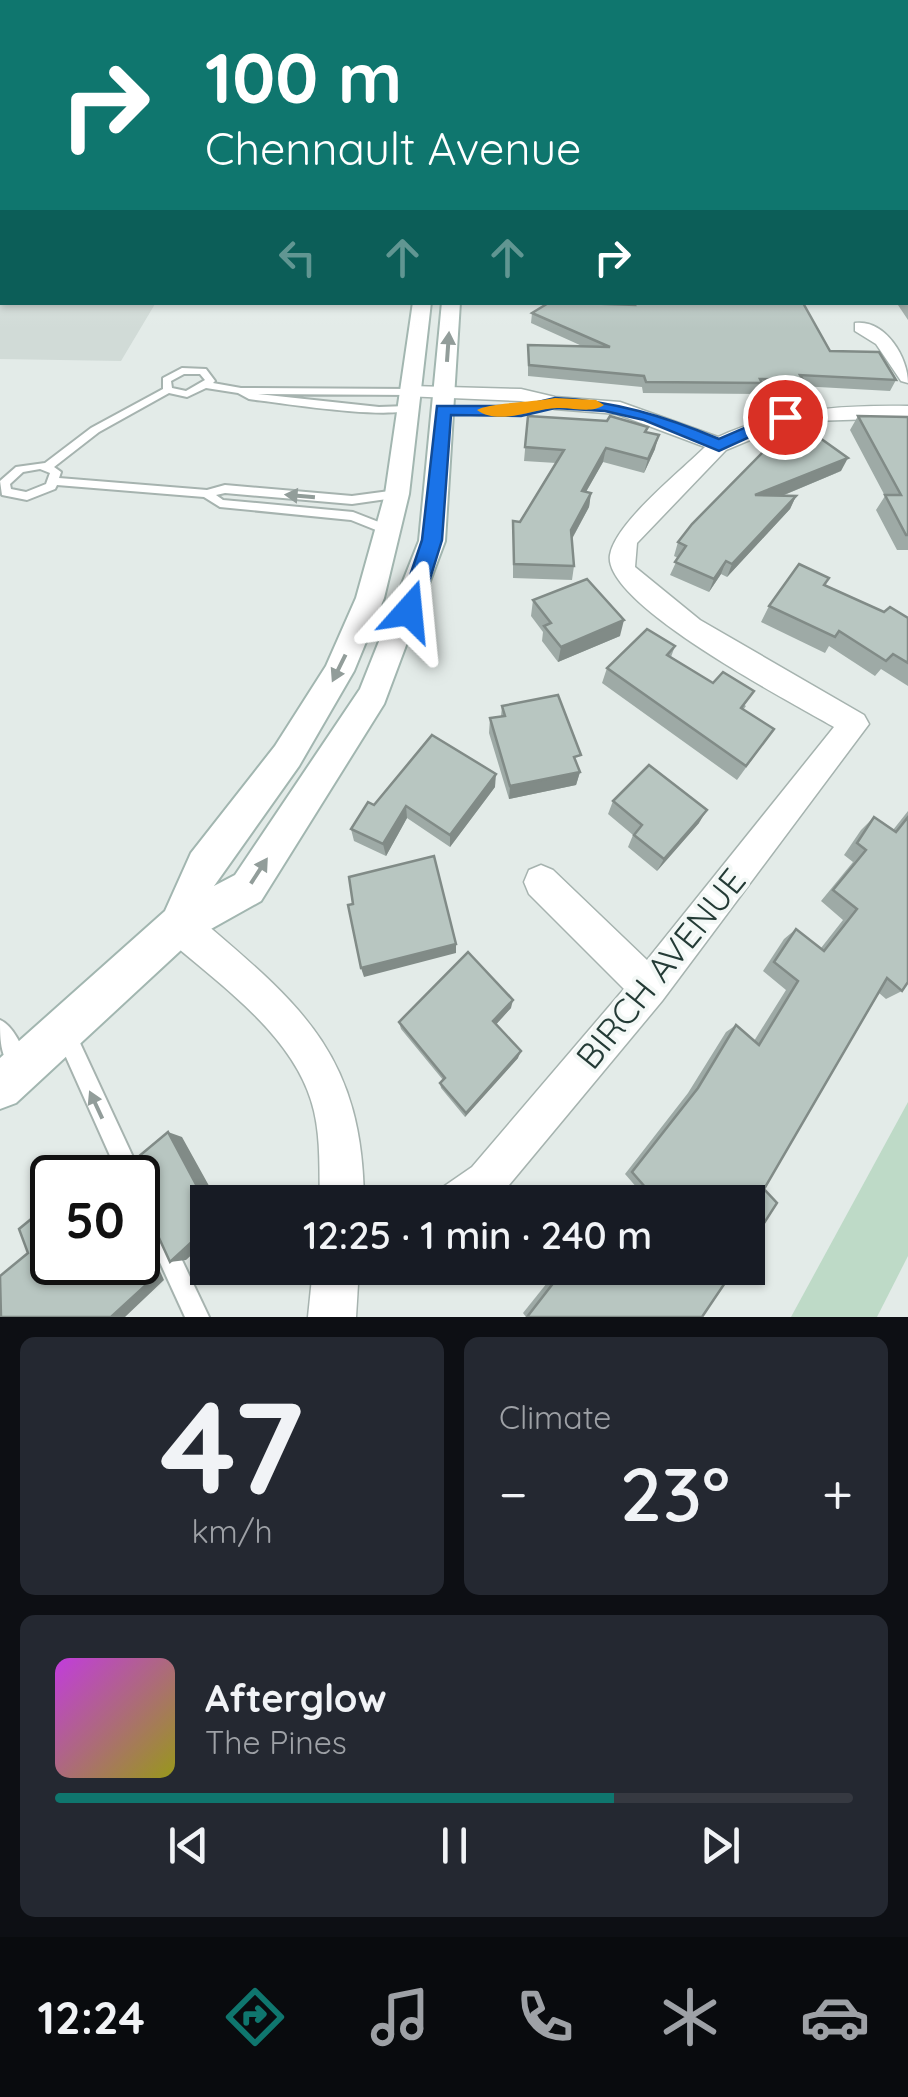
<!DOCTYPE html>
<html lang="en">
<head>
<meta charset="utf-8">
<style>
	:root { --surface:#171b24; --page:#242831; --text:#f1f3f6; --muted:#9ea1a6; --line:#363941; --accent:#0f766e }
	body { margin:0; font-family:Quicksand,sans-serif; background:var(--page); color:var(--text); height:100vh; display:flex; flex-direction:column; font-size:38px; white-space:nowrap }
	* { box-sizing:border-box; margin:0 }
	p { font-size:32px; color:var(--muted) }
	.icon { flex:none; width:55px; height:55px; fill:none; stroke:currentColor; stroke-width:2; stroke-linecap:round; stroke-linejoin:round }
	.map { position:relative; height:1317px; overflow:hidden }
	.sheet { display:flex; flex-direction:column; gap:20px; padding:20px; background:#0d0f14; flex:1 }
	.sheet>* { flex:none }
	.hud { position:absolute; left:0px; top:0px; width:910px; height:305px; box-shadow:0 2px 8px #0004; background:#0f766e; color:#fff; overflow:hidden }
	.speed { position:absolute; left:30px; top:1155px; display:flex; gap:20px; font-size:50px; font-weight:700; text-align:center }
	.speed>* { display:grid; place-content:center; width:130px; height:130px; border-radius:50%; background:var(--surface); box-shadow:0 2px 8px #0004; line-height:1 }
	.speed .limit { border:5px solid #111; border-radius:15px; background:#fff; color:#111 }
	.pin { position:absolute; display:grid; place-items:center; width:85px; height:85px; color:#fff; margin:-42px; border:5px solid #fff; border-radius:50%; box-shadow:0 2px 10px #0007 }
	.me { position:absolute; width:110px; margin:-55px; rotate:18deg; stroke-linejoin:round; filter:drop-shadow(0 0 8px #0008) }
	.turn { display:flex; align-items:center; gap:35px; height:210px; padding:0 40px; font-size:45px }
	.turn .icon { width:130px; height:130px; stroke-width:2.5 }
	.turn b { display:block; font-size:70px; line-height:85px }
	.lanes { display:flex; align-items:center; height:95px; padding:0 40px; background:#0003; justify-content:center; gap:50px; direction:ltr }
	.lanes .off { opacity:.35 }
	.big { font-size:75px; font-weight:600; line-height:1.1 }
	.sheet .card { flex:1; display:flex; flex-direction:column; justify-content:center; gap:15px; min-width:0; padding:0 35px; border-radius:15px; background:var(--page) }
	.sheet .dial { align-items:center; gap:0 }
	.dial b { font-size:130px; line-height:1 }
	.song { display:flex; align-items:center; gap:30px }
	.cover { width:120px; height:120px; border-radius:15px; background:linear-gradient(135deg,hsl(290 70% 55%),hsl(60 70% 35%)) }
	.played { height:10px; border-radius:5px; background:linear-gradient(90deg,var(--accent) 70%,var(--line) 70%) }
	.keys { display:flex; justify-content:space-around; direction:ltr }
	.heat { display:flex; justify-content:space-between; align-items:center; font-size:55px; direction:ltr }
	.sheet .tiles { flex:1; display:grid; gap:20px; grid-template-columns:1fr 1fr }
	.card:last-child { grid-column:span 2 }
	.trip { position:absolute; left:190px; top:1185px; width:575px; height:100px; border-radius:0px; background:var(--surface); box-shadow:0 2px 8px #0004; font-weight:600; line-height:100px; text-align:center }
	.tab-bar { display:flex; height:160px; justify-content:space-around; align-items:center; background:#090b0e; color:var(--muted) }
	.tab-bar .icon { width:70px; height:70px }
	.tab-bar .current { color:var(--accent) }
	.tab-bar b { font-size:45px; color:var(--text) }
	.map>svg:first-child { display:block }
	.built { fill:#d1dbd7 }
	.green { fill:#bedac7 }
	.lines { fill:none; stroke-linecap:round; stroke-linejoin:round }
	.lane-casing { stroke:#a6b3af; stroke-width:4 }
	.street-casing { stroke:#a6b3af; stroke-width:3 }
	.secondary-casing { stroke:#a2b6b0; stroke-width:4 }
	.lane { fill:#fff; fill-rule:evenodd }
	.street { fill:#fff; fill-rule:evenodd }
	.secondary { fill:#fff; fill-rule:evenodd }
	.wall { fill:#9eaaa6 }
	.shaded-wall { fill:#818b87 }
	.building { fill:#b8c6c1; stroke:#818b87; stroke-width:2.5 }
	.oneway { fill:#929d9a }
	.route { fill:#1a73e8; stroke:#114b97; stroke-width:2.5 }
	.slow { fill:#f59e0b }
	.labels { text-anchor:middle; stroke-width:8; stroke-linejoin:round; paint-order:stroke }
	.near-street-label { font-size:35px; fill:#243b36; stroke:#f3f8f6 }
</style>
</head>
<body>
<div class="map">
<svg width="908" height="1317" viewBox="0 0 908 1317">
	<rect width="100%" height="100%" fill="#e3ebe8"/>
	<polygon class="built" points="0,174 2,302 155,304 121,361 0,359"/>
	<polygon class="green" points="908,1102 908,1256 877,1317 791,1317"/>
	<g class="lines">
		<defs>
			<g id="lane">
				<rect x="0" y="288" width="2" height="5"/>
				<path d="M 182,368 L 206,369 L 215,381 L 213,383 L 241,388 L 411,389 L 416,392 L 411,395 L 258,394 L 379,407 L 408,406 L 413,409 C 388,420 282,403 249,399 L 238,393 L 206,388 L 187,397 L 169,393 L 99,432 L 54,467 L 61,472 L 59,478 L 207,490 L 225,485 L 352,496 L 397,490 L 401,491 L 401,497 L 352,504 L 225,493 L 216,495 L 223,500 L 353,512 L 394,528 L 396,531 L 394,534 L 386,534 L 351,520 L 220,507 L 204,497 L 57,485 L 55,489 L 27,500 L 2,495 L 0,481 L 16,467 L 45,463 L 91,428 L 163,389 L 163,378 ZM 184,374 L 200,374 L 205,380 L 186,391 L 172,388 L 171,381 ZM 40,469 L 50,473 L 46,484 L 26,492 L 11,489 L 10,484 L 23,472 Z"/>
				<path d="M 0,1020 C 14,1026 23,1049 29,1063 L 26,1070 L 19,1073 C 0,1063 0,1040 0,1020 Z"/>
				<polygon points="67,1027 74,1030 139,1170 142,1178 139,1186 138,1178 120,1178 57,1037 60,1030"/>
				<polygon points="163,1234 171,1237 209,1317 185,1317 152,1245 155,1237"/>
			</g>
			<g id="street">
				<path d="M 855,323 C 885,319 908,357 908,383 L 901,381 L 876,344 L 855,331 Z"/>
				<path d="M 411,386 L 521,389 L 555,397 L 620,402 L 718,437 C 780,409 841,405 908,406 L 908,418 L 811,421 L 774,430 L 726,450 L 637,543 L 635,567 L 700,620 L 864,715 L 869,724 L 662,1001 L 495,1202 L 436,1202 L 443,1187 L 472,1167 L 624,989 L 529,894 L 524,882 L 529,870 L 541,865 L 553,870 L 647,960 L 834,727 C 793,703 602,604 610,555 C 615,523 681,471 705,447 L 617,414 L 555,409 L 521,401 L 404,396 L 404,388 Z"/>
				<path d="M 179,907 L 192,912 C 298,1003 363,1051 364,1202 L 320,1202 C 319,1172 321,1141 314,1111 C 297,1037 220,985 166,938 L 161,925 L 166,912 Z"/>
				<polygon points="313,1268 359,1268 356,1317 308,1317"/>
			</g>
			<g id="secondary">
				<rect x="0" y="162" width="2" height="8"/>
				<polygon points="413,302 431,302 409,494 384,598 354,671 299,766 214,886 235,875 360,689 419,541 442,302 460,302 445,541 384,704 261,901 193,939 16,1103 0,1109 0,1058 165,911 191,853 275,746 326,666 356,598 385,494"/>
			</g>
		</defs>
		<use href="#lane" class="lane-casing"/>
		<use href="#street" class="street-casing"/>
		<use href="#secondary" class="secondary-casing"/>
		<use href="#lane" class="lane"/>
		<use href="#street" class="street"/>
		<use href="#secondary" class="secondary"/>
	</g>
	<g class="wall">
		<polygon points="908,252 908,320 896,302 908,302"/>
		<polygon points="629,302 794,302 830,351 896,380 890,391 800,386 798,391 759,390 758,394 643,393 642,387 528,376 528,345 582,346 531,323 532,313 630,305"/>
		<polygon points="528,416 647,432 655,449 644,473 603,462 586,492 591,493 589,507 572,539 574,566 572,580 513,578 513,521 520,522 556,463 524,461"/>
		<polygon points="858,416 908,417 908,550 897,550 876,510 885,496 850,430"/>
		<polygon points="841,471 782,496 796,496 790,509 727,577 721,574 709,592 670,575 678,558 674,556 678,542 692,524"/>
		<polygon points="825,585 884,612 908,618 908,686 881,669 875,676 829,646 825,653 761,622 769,606"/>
		<polygon points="533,600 620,636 558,662 542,641 543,632 531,616"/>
		<polygon points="675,646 671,657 746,706 743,710 774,729 737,780 602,683 607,668"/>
		<polygon points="502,706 578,766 580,772 576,785 509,799 489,733 490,718 501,716"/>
		<polygon points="495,787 450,847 407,818 386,856 354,841 351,829 374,805"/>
		<polygon points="613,801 699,823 657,871 628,847 633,835 608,814"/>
		<polygon points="908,811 908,982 902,991 886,999 879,993 764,1189 748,1202 630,1202 638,1189 625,1174 688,1093 726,1032 736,1025 754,1041 786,990 763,971 784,939 796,929 821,948 843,920 821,901 853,862 844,855 861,830 874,817 893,830"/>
		<polygon points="511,1008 496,1024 518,1058 465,1117 441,1088 440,1083 443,1080 401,1029 399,1022"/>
		<polygon points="559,1268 735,1268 526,1317 523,1313"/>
	</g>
	<g class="shaded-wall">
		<polygon points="2,213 2,240 0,243 0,215"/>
		<polygon points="2,241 2,269 0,272 0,244"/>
		<polygon points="659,435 655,449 644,473 648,459"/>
		<polygon points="606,448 603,462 579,504 582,491"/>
		<polygon points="848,458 841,471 750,509 755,495"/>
		<polygon points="591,493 589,507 569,544 571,530"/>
		<polygon points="796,496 790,509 727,577 732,564"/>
		<polygon points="726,561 721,574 709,592 714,579"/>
		<polygon points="624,620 620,636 558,662 561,647"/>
		<polygon points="580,772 576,785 509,799 510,786"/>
		<polygon points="496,774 495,787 450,847 450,835"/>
		<polygon points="406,806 407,818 386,856 383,844"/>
		<polygon points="707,810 699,823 657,871 664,859"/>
		<polygon points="456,944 456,953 364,977 361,968"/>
		<polygon points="513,1000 511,1008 492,1029 493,1021"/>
		<polygon points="521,1051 518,1058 465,1117 466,1113"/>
		<polygon points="168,1132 182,1137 218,1202 208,1202 208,1207"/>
		<polygon points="87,1173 106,1176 107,1178 88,1178"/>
		<polygon points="138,1223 164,1280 125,1317 111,1317 138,1262"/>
		<polygon points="208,1227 208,1240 186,1260 170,1262"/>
	</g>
	<g class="building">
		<polygon points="0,173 2,173 2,213 0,215"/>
		<polygon points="550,302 635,305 634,302 803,303 830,351 879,352 896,380 800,375 803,380 760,379 762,383 646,382 644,376 529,365 528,345 610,347 532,313"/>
		<polygon points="528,416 607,421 610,416 648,427 645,432 659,435 648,459 606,448 582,491 591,493 571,530 574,566 514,564 513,521 520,522 564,450 525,447"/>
		<polygon points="858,416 908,417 908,535 906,535 885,495 901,495"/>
		<polygon points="813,433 848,458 755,495 796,496 732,564 726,561 714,579 675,562 686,546 678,542 692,524 771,444"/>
		<polygon points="799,564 829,578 824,585 884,612 890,607 908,618 908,663 893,654 886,661 839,631 835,637 769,606"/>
		<polygon points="587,579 624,620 561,647 544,626 551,623 533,600"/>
		<polygon points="647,629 675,646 667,655 713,683 723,672 754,691 741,708 774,729 746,766 607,668"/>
		<polygon points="558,695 581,755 574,757 580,772 510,786 490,718 505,716 502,706"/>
		<polygon points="432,735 496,774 450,835 406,806 383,844 351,829 368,802 374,805"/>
		<polygon points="649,765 707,810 664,859 634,835 642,825 613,801"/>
		<polygon points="874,817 896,832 908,817 908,982 902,991 887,978 764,1189 777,1203 748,1248 748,1202 637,1202 646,1188 632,1172 698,1088 736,1025 759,1045 798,981 774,962 796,929 824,951 857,909 833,890 866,850 857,843"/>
		<polygon points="434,856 456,944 361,968 348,905 353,904 349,877"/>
		<polygon points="468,952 513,1000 493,1021 521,1051 466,1113 440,1083 445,1078 399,1022"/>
		<polygon points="168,1132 208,1207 208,1227 170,1262 138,1192 138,1178 131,1178 126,1167"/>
		<polygon points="52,1202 52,1262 137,1262 147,1284 111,1317 1,1317 0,1276 28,1253 19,1229"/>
		<polygon points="565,1268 735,1268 702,1317 527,1317"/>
	</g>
	<defs><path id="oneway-solid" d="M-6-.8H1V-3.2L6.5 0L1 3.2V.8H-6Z" transform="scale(2.5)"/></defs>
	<g class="oneway">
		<use href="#oneway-solid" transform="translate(448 347) rotate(-86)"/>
		<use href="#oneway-solid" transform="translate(300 496) rotate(-175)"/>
		<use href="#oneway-solid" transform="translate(339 668) rotate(116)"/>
		<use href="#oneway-solid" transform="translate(259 871) rotate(-57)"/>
		<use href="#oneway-solid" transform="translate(96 1105) rotate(-115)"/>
	</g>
	<linearGradient id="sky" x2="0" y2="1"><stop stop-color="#85b8dc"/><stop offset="0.44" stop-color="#f2f6f5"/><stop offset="1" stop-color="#f2f6f5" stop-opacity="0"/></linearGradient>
	<rect width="908" height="329" fill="url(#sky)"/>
	<path class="route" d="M 555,398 C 615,401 664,416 719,439 L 779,413 L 793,417 L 719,451 L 644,420 L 605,411 L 555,408 L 521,416 L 451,415 L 442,540 L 420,611 L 417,616 L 401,616 L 398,611 L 422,540 L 437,406 L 521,406 Z"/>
	<path class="slow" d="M 555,398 L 596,400 L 604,405 C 591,414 573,407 557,408 C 532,409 499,426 477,410 C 487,403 536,402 555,398 Z"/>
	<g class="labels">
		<g class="near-street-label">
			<text transform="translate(661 969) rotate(-51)" y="12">BIRCH AVENUE</text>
		</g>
	</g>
</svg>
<div class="speed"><div class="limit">50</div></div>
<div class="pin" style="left:785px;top:417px;background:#d93025"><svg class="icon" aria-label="arrive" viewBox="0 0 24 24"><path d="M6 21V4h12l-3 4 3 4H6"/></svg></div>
<svg class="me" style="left:409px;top:611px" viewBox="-20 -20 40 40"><path d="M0-17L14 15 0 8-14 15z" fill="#1a73e8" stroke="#fff" stroke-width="4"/></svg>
<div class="trip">12:25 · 1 min · 240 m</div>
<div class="hud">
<div class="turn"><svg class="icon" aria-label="right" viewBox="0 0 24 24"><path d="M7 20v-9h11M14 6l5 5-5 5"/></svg><div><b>100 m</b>Chennault Avenue</div></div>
<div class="lanes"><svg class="icon off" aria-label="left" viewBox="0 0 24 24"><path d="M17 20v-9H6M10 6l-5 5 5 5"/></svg><svg class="icon off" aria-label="ahead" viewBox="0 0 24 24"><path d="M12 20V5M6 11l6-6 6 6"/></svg><svg class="icon off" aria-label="ahead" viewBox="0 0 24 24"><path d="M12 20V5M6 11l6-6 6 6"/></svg><svg class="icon" aria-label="right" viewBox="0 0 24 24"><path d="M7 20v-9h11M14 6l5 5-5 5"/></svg></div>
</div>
</div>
<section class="sheet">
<div class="tiles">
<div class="card dial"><b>47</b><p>km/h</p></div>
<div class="card"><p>Climate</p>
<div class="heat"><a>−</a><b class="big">23°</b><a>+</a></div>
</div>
<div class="card">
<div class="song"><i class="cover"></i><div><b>Afterglow</b><p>The Pines</p></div></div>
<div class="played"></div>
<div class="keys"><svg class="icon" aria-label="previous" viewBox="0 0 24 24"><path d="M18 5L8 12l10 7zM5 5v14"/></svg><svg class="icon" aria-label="pause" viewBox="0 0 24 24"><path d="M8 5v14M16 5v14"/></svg><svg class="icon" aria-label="next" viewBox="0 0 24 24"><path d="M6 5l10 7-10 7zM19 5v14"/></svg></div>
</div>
</div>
</section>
<nav class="tab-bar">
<b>12:24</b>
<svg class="icon current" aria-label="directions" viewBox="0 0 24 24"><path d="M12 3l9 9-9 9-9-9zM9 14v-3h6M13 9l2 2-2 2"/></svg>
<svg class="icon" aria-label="music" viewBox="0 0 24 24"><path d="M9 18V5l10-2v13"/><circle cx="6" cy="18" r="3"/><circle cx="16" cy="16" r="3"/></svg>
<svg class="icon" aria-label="phone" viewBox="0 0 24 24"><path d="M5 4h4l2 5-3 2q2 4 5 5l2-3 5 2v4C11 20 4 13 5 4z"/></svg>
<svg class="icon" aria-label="climate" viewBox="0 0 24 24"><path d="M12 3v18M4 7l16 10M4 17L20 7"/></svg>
<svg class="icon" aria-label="car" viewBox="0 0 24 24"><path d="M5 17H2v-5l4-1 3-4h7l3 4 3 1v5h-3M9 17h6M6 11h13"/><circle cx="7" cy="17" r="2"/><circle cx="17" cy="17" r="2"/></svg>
</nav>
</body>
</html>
